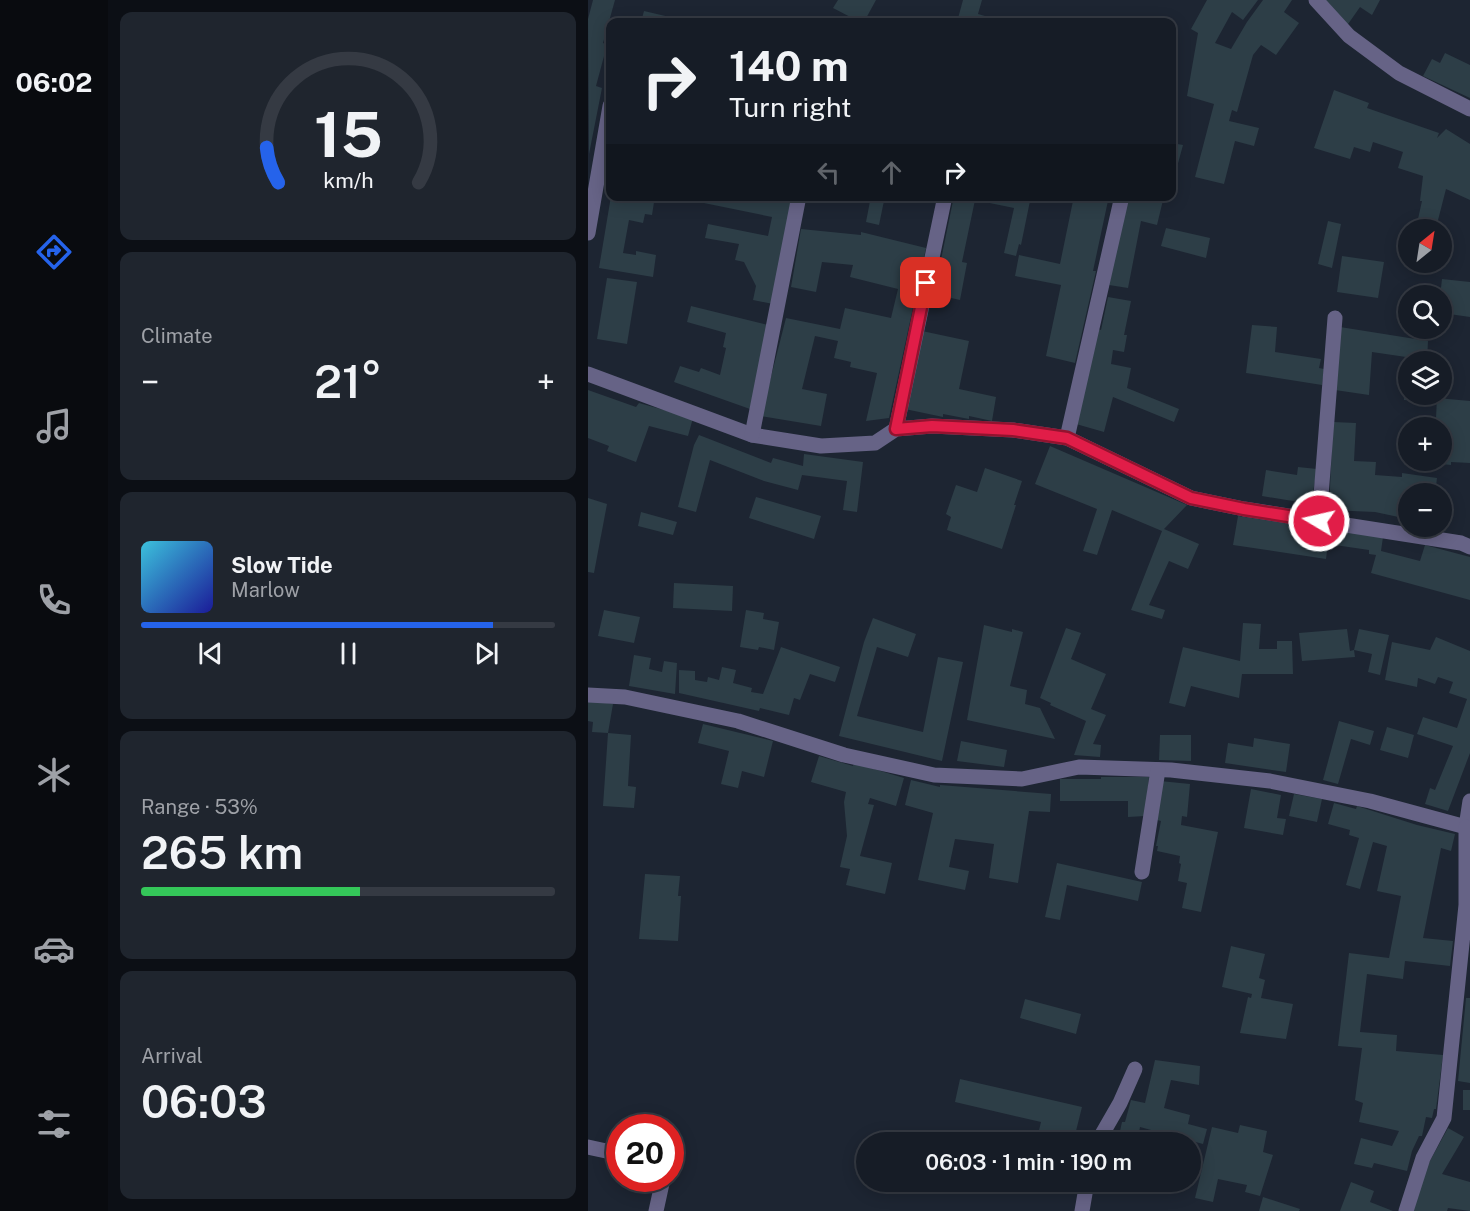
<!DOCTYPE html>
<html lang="en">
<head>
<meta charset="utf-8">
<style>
	:root { --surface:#161c26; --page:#1f252e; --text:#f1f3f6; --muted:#9ea1a7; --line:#353a43; --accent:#2563eb }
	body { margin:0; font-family:"Public Sans",sans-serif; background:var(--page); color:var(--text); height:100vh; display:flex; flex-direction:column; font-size:22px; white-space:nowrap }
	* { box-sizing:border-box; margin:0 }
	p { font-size:20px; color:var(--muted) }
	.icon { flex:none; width:33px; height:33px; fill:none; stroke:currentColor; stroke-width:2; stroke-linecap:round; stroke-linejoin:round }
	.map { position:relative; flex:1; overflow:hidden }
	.drawer { display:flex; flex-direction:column; gap:12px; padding:12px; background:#0c0f15; width:480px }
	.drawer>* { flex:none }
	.banner { position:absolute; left:18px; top:18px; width:570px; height:183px; border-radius:12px; box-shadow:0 3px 15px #0003,0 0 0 2px var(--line); background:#161c26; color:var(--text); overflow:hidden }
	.needle { width:39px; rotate:30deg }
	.buttons { position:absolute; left:810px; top:219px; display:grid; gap:12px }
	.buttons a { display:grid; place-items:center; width:54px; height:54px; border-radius:50%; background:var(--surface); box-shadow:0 3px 15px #0003,0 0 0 2px var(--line); font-size:30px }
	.speed { position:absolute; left:18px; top:1114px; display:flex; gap:12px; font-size:30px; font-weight:700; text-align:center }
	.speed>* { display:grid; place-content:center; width:78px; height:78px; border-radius:50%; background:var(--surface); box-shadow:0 3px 15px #0003,0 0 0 2px var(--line); line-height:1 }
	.speed .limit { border:9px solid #d22; background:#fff; color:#111 }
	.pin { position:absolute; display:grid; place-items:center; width:51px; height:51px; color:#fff; margin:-26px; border-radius:12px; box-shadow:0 3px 9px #0006 }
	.me { position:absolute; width:66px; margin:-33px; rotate:279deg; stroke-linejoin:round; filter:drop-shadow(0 0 4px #0008) }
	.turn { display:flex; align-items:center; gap:21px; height:126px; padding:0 24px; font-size:27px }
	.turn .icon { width:78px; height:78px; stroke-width:2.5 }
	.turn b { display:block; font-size:42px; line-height:51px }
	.lanes { display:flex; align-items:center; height:57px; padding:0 24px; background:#0003; justify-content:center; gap:30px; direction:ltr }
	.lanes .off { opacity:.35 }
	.big { font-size:45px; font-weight:600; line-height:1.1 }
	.drawer .widget { flex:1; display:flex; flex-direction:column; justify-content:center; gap:9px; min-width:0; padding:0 21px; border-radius:12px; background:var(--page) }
	.drawer .dial { align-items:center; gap:0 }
	.dial svg { height:156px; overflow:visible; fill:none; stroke:var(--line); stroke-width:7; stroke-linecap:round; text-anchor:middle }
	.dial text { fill:var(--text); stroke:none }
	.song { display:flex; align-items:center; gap:18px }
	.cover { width:72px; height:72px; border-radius:9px; background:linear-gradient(135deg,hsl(190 70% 55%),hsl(240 70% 35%)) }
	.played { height:6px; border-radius:3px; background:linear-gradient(90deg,var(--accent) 85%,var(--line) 85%) }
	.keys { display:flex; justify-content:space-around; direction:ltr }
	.heat { display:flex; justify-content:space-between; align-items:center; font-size:33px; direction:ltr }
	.charge { height:9px; border-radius:4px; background:linear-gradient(90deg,#34c759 53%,var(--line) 0) }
	.trip { position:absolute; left:268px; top:1132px; width:345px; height:60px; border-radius:30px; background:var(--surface); box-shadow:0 3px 15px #0003,0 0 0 2px var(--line); font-weight:600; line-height:60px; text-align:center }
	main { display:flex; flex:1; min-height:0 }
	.menu { display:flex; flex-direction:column; width:108px; justify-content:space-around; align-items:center; background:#090b0f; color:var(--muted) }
	.menu .icon { width:42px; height:42px }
	.menu .active { color:var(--accent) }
	.menu b { font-size:27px; color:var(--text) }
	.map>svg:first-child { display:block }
	.building { fill:#2d3e47 }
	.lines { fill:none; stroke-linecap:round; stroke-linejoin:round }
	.minor { stroke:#666386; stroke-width:15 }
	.route-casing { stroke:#92132f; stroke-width:15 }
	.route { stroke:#e11d48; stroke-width:10 }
</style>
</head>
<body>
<main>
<nav class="menu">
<b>06:02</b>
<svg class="icon active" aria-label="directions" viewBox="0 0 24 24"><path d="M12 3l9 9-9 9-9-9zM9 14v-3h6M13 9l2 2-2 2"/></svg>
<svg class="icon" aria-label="music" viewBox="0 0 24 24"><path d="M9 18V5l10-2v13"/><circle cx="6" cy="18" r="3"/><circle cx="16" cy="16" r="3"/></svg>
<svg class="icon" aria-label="phone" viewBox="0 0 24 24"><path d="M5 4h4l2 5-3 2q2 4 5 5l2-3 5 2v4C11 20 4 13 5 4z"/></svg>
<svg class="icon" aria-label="climate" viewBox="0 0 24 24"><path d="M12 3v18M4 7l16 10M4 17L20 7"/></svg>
<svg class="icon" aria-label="car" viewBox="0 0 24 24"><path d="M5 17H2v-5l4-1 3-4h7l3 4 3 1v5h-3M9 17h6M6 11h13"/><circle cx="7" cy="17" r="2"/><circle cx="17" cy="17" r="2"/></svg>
<svg class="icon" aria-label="filters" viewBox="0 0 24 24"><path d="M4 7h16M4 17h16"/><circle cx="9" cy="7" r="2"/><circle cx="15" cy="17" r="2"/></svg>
</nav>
<section class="drawer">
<div class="widget dial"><svg viewBox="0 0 100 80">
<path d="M14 69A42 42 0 1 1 86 69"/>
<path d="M14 69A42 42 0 0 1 8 51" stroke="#2563eb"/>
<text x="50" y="56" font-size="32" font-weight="700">15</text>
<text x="50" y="72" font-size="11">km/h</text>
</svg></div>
<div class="widget"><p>Climate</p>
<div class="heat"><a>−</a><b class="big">21°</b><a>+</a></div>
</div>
<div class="widget">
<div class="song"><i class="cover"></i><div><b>Slow Tide</b><p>Marlow</p></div></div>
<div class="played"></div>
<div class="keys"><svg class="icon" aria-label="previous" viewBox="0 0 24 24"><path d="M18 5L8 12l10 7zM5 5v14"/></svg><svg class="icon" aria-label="pause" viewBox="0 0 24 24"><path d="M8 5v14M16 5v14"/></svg><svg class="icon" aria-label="next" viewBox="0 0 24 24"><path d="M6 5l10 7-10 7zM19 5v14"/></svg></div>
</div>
<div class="widget"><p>Range · 53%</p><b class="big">265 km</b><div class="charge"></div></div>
<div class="widget"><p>Arrival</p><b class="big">06:03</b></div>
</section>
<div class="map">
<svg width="882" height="1211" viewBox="0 0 882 1211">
	<rect width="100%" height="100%" fill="#1d2532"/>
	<g class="building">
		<polygon points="5,0 27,0 15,43 19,45 8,86 14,88 1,154 0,19"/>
		<polygon points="250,0 288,0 276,22 272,22 245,8"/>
		<polygon points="375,0 394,0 390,14 414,21 414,22 369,22"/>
		<polygon points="619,0 670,0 655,20 644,12 627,43 643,49 659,22 675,0 704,0 696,12 711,23 688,55 673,45 665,55 649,112 644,110 641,121 671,128 666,146 647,141 636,184 607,177 626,104 599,96 610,33 603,29"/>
		<polygon points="736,0 792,0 784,15 772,7 758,27"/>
		<polygon points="56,11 103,22 53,22"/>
		<polygon points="857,53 882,65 882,98 835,76 844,59 852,63"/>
		<polygon points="746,90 781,103 779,108 851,133 849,138 858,129 882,144 882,200 858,189 849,224 830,219 834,201 832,201 835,176 810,168 815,152 785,142 782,152 766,147 762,159 726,148"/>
		<polygon points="584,143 595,145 589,167 584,165"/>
		<polygon points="23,196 67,196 64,215 57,214 55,223 41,220 35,253 48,255 48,251 68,255 65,277 11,268"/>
		<polygon points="112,196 207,196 185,304 165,300 168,286 156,262 147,260 151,244 117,238 120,224 180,236 184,217 111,202"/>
		<polygon points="283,196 297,196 291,225 278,222"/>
		<polygon points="366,196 443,196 433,245 431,244 428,256 416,253 426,208 387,200 374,262 379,263 372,300 346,294"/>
		<polygon points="486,196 521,196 505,271 508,271 487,363 458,356 473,285 427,276 431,255 472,264"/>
		<polygon points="539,196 576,196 569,225 553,221 540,288 521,285"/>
		<polygon points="740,221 753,224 744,268 730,264"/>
		<polygon points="578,228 622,238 618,258 573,246"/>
		<polygon points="213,229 273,235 273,232 338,248 301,418 278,421 289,373 262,367 263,362 246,358 250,341 227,336 214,389 239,394 233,426 173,416 198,318 252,329 257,308 303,318 310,289 262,277 265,265 234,262 228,292 203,287"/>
		<polygon points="754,256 796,262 790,298 749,292"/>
		<polygon points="19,278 49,282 39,344 9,339"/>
		<polygon points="854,279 882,282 882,317 854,313 854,296 852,296"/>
		<polygon points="520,297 543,301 536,335 539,335 536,352 525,350 523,364 543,368 539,388 591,409 586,422 525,397 516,432 488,424 510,329 513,330"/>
		<polygon points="103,306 180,325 162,409 86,382 92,366 111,372 113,368 132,375 138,348 135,347 138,333 99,322"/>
		<polygon points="664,325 689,327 687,352 733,359 731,368 736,369 734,385 658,373"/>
		<polygon points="752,327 840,341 839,362 820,362 820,394 838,394 838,401 816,400 818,357 784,352 781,395 747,390"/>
		<polygon points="334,331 381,341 371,389 408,397 404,421 381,416 381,419 355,414 355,417 317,409"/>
		<polygon points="0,390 48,407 51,403 105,418 100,436 61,426 48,462 19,451 21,446 0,438"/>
		<polygon points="849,398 882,401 882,463 863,462 863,465 854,464 854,467 831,465 831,460 854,460 854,428 834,428 834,418 848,418"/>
		<polygon points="745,422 768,423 766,461 788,462 787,475 814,477 814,473 849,478 847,494 820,494 820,519 787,512 741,510"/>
		<polygon points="111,435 183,463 185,458 215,466 216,454 275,462 269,512 255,510 259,481 214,475 210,490 176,481 122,460 108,512 90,507 106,445"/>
		<polygon points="462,446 599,505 576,529 611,544 600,569 581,561 561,605 577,610 574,619 543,610 574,531 524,510 509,555 495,551 509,509 447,484"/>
		<polygon points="710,467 729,469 723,504 674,496 678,470 709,475"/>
		<polygon points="397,468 434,481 426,505 428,505 414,549 359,530 363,517 358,514 368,485 389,492"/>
		<polygon points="168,497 233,516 226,539 161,518"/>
		<polygon points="0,498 19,504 6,573 0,572"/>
		<polygon points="53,512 89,522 85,535 50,526"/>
		<polygon points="650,516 795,537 793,551 832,561 837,545 882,557 882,600 783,573 788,555 781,554 781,550 740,544 738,559 645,545"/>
		<polygon points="86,583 145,586 144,611 85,608"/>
		<polygon points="16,610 52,617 46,643 10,636"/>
		<polygon points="158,610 176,613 175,619 191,622 186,650 171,647 170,650 152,647"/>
		<polygon points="285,618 328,634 320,657 289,647 269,716 335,732 350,657 375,662 354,761 251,736 276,642"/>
		<polygon points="655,623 673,624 671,649 689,649 689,641 704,641 705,674 654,674 651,698 603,686 597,707 581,703 595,647 652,661"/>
		<polygon points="396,625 424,632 424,629 435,632 422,686 439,690 437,704 452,708 467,739 379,720"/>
		<polygon points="478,628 493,633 483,659 518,674 503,709 518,715 505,744 513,745 512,757 486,755 498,721 462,705 463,703 452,698"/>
		<polygon points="759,629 762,651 766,650 771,629 801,635 792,675 780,672 784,654 766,650 767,657 714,661 711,633"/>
		<polygon points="848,637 882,651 882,753 860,811 837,804 842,788 847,790 865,746 829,734 835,717 869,728 879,699 861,693 865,682 850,677 847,684 830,678 829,687 797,680 804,642 842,650"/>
		<polygon points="193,647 252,667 247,682 222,674 212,700 206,698 201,715 172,708 171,711 91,693 91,670 107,671 107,680 119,682 120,677 131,680 134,667 148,670 145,683 164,688 163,692 175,694"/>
		<polygon points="46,655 63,658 61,669 74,672 76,661 89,663 87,694 41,686"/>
		<polygon points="0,700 25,704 20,733 4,732 5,722 0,721"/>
		<polygon points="751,721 786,731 782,745 763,739 750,784 735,780"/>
		<polygon points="115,724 185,741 176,777 154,771 150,788 133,784 141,751 110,743"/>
		<polygon points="799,727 826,735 820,758 792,750"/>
		<polygon points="20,733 43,735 40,786 48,787 46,808 15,806"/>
		<polygon points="572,735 603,735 603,761 571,760"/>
		<polygon points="666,738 702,744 698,772 637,763 640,743 665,747"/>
		<polygon points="373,741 419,750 416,767 369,761"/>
		<polygon points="231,756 265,766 266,763 316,778 308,806 282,798 280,804 286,805 272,856 304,863 297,894 258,885 262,869 252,867 259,836 256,802 258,792 223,782"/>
		<polygon points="513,777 561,777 557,816 540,817 540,801 472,801 472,779 513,779"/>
		<polygon points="323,780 352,787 352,785 463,794 462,812 441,811 430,883 401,878 406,844 367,839 361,867 381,871 377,890 330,880 345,813 317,805"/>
		<polygon points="572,781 602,784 599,817 594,816 593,825 630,832 613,912 594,908 599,883 590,881 593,864 591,863 592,856 569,851 570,846 568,846 573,821 569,820"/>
		<polygon points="663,789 693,795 689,818 698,819 695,835 656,828"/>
		<polygon points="706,794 734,799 729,822 701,816"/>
		<polygon points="746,803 768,809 769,806 829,825 867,834 863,851 853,848 835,938 865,941 862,966 817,961 815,979 779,974 772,1032 809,1035 808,1051 855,1055 848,1109 846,1109 844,1118 838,1117 834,1136 831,1136 824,1151 819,1171 786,1163 784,1168 766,1164 773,1138 804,1146 811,1131 771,1122 775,1103 767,1100 774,1048 750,1046 761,953 801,958 813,896 789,891 799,846 785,842 772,889 758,885 771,838 761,835 762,830 740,824"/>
		<polygon points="469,863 554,882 550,901 479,885 472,920 457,917"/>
		<polygon points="57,874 92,876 90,896 93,896 90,941 51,939"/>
		<polygon points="643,946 677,954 671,978 677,980 673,998 705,1004 698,1039 652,1033 660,997 663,998 664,994 634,987"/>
		<polygon points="878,998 882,998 882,1083 870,1081"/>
		<polygon points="437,999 493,1014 488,1034 432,1018"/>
		<polygon points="567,1060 612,1066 611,1085 583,1080 576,1108 602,1115 600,1124 619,1129 615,1144 552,1127 549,1143 527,1143 528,1140 530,1140 534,1122 537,1122 543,1100 557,1103"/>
		<polygon points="372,1079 494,1107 485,1143 448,1143 453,1122 367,1102"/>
		<rect x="875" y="1090" width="7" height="20"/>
		<polygon points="652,1125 679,1131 675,1152 685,1155 672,1196 657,1192 659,1185 630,1179 625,1202 607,1198 624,1127 650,1133"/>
		<polygon points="860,1128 876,1137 854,1174 882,1182 882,1211 860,1208 859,1211 825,1211 837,1170"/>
		<polygon points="439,1182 476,1182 474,1193 438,1185"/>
		<polygon points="763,1182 786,1191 782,1202 805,1211 752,1211"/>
		<polygon points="675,1197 712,1209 711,1211 671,1211"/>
	</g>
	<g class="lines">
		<g class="minor">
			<polyline points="728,0 761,36 811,73 882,109"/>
			<polyline points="0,233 22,106"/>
			<polyline points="0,374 164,435 233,446 287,443 308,429 344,426 425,430 479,438 603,498 656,509 873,543 882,547"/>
			<polyline points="308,429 357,196"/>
			<polyline points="164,435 211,196"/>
			<polyline points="479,438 534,196"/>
			<polyline points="731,521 747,318"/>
			<polyline points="0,695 37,697 150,721 256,755 346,775 434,779 491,767 583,770 682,781 782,801 878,827 882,801"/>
			<polyline points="554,872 570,770"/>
			<polyline points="509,1143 532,1103 547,1069"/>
			<polyline points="0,1147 32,1154"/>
			<polyline points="68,1211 75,1179"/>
			<polyline points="494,1211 499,1182"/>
			<polyline points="818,1211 835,1158 856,1118 878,905 878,827"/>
		</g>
	</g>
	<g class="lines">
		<defs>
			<polyline id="route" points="338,283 308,429 344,426 425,430 479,438 603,498 656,509 731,521"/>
		</defs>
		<use href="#route" class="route-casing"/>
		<use href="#route" class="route"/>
	</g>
</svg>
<div class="buttons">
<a><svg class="needle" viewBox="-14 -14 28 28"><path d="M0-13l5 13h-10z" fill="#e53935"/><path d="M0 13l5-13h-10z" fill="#9ea1a7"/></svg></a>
<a><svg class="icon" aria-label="search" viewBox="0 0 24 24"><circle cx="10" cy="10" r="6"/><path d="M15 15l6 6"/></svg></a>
<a><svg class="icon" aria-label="layers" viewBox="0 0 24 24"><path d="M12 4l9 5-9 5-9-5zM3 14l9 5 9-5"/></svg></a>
<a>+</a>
<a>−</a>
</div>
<div class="speed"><div class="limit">20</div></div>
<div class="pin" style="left:338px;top:283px;background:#d93025"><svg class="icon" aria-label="arrive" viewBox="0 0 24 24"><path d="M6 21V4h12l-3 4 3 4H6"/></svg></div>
<svg class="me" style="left:731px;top:521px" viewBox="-20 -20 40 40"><circle r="17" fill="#e11d48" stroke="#fff" stroke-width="3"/><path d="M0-11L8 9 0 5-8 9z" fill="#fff"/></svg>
<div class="trip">06:03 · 1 min · 190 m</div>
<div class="banner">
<div class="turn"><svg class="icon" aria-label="right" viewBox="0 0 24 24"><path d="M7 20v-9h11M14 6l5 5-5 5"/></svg><div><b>140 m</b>Turn right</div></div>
<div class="lanes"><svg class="icon off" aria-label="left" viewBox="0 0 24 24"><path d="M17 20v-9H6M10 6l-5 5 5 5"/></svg><svg class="icon off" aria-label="ahead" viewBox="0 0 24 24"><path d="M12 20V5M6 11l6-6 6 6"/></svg><svg class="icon" aria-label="right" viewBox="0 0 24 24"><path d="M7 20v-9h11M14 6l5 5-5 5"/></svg></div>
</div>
</div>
</main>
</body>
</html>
